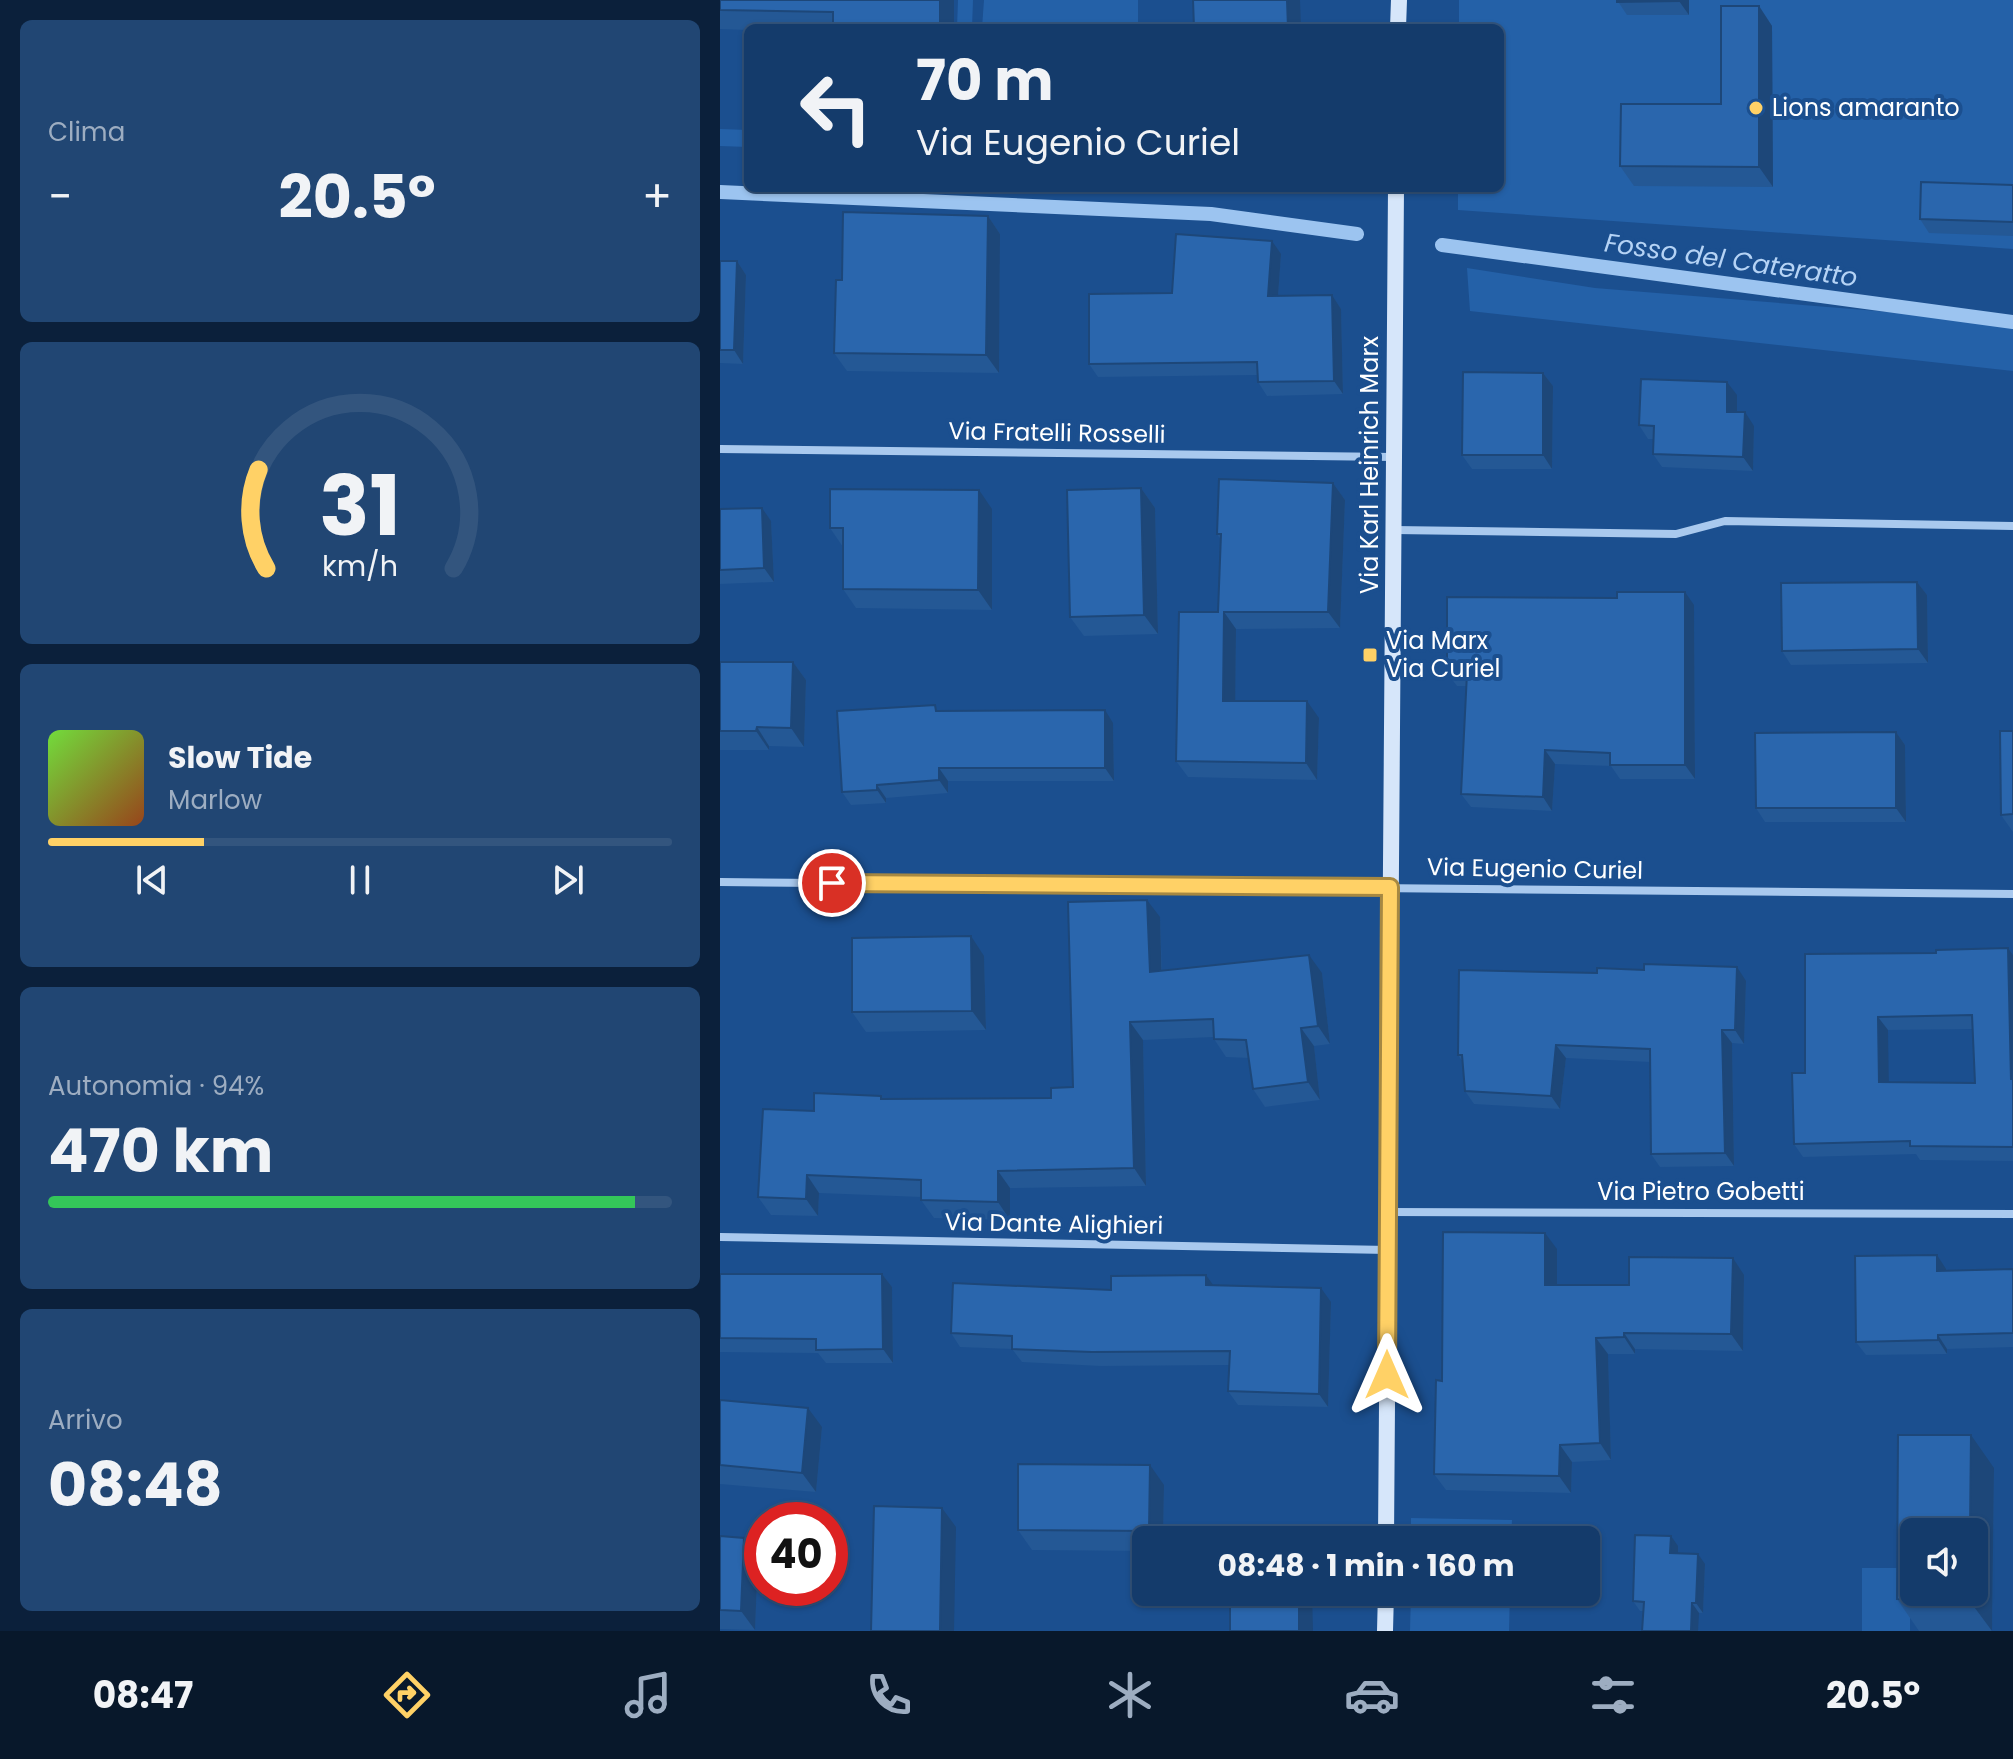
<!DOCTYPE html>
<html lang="it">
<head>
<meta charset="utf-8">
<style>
	:root { --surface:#143b6b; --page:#214673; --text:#f1f3f6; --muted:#9dadc1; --line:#33557e; --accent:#ffd166 }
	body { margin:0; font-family:Poppins,sans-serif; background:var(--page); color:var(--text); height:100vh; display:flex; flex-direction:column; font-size:30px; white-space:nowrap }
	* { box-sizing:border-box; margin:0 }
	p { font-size:26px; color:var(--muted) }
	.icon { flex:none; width:44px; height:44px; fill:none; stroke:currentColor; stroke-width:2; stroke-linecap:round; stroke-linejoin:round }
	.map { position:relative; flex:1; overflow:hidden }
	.panel { display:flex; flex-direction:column; gap:20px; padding:20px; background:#0b203b; width:720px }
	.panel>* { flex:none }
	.guide { position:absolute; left:24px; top:24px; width:760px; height:168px; border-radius:12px; box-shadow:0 2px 6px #0004,0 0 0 2px var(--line); background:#143b6b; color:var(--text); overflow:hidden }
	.buttons { position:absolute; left:1180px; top:1518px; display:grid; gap:16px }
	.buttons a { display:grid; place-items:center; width:88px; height:88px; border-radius:12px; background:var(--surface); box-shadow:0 2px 6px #0004,0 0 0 2px var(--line); font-size:40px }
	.speed { position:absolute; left:24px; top:1502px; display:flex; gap:16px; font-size:40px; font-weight:700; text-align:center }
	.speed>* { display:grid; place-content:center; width:104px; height:104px; border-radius:50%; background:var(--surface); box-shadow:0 2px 6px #0004,0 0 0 2px var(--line); line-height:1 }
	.speed .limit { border:12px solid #d22; background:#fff; color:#111 }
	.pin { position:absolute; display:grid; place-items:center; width:68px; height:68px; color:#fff; margin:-34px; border:4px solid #fff; border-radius:50%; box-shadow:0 2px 8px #0007 }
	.me { position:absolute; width:88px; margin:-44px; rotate:0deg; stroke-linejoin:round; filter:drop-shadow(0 0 6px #0008) }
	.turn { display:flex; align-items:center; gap:28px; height:168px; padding:0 40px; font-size:36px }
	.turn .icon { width:104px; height:104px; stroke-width:2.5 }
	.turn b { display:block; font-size:56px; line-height:68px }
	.big { font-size:60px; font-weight:700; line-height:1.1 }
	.panel .tile { flex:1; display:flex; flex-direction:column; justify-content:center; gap:12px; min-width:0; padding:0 28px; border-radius:12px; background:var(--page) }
	.panel .dial { align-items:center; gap:0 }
	.dial svg { height:208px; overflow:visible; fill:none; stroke:var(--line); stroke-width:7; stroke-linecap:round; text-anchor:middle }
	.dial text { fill:var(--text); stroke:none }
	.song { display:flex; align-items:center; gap:24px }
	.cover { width:96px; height:96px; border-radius:12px; background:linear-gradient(135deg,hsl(100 70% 55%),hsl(20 70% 35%)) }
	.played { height:8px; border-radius:4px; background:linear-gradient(90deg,var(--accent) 25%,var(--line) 25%) }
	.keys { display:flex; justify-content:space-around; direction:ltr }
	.heat { display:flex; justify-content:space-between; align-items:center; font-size:44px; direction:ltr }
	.charge { height:12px; border-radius:6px; background:linear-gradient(90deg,#34c759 94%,var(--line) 0) }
	.trip { position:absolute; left:412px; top:1526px; width:468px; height:80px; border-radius:12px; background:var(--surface); box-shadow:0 2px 6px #0004,0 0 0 2px var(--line); font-weight:700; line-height:80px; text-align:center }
	.menu { display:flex; height:128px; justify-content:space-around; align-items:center; background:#08182b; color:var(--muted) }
	.menu .icon { width:56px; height:56px }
	.menu .current { color:var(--accent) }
	.menu b { font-size:36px; color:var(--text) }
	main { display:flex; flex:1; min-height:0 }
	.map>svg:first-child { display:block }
	.green { fill:#2461a8 }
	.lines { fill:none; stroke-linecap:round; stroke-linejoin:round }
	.stream { stroke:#9cc4f0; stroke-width:14 }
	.street { stroke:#a9c9ee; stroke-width:8 }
	.secondary { stroke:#d6e6fa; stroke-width:16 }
	.wall { fill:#245895; fill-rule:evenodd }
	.shaded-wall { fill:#1d4779 }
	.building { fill:#2a66ad; stroke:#1d4779; stroke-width:2; fill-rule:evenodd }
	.route-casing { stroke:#a68842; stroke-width:20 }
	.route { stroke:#ffd166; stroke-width:14 }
	.poi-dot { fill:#ffd166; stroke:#1b4f8f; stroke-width:3 }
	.labels { text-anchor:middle; stroke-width:8; stroke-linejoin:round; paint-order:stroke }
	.poi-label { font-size:24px; fill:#fff; stroke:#1b4f8f; text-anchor:start }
	.street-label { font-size:24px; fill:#fff; stroke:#1b4f8f }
	.water-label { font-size:26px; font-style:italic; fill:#b5d3f5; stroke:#1b4f8f }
</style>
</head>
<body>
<main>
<section class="panel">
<div class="tile"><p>Clima</p>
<div class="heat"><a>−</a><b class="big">20.5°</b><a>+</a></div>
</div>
<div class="tile dial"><svg viewBox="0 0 100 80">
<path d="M14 69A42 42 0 1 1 86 69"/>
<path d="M14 69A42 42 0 0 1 11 31" stroke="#ffd166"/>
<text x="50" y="56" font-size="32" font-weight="700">31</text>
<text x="50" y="72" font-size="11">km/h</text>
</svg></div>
<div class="tile">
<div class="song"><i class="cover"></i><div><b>Slow Tide</b><p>Marlow</p></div></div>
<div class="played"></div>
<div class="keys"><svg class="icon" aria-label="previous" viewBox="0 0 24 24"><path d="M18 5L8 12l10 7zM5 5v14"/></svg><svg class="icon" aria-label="pause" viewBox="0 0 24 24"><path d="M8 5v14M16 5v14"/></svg><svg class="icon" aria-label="next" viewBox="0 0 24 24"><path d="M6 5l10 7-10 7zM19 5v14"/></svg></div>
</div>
<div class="tile"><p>Autonomia · 94%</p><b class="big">470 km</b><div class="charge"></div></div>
<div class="tile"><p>Arrivo</p><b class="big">08:48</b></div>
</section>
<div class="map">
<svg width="1293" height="1631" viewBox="0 0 1293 1631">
	<rect width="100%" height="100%" fill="#1b4f8f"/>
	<g class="green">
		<polygon points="238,0 253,0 252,28 237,28"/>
		<polygon points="264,0 418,0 418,28 262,28"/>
		<polygon points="739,0 1293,0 1293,249 738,210 738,188 780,188 780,28 739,28"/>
		<polygon points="0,129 28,130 28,147 0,146"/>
		<polygon points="747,268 875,288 1293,322 1293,371 750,311"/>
		<polygon points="691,1518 792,1520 791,1540 691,1540"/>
		<rect x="1142" y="1568" width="48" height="63"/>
		<polygon points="691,1592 790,1592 789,1631 690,1631"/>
	</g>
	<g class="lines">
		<g class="stream">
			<polyline points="0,192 491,214 637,234"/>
			<polyline points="722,245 1293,322"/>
		</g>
		<g class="street">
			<polyline points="0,449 674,457"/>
			<polyline points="674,530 956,534 1005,521 1293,526"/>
			<polyline points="0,882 1293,894"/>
			<polyline points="669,1212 1293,1214"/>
			<polyline points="0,1237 668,1250"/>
		</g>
		<g class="secondary">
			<polyline points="678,28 679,0"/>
			<polyline points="666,1540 676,188"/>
			<polyline points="665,1631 666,1592"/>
		</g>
	</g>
	<g class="wall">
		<polygon points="0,0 234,0 234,28 28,28 28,30 0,29"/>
		<polygon points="897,0 969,0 969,15 907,15"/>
		<polygon points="1039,6 1052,26 1053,187 914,186 900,166 1001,104"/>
		<polygon points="1293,185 1293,236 1209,233 1200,219"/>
		<polygon points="268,216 280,234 279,373 127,371 114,353"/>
		<polygon points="561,254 558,296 612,295 621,309 623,394 547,396 538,382 537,375 378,377 369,364 452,293"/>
		<polygon points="0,261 17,261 26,275 23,364 0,363"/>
		<polygon points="823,373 833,386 832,469 752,469 742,455"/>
		<polygon points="1017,395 1017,412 1034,426 1033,471 942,467 933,454 933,439 928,439 919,425"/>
		<polygon points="613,483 625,500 620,628 516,629 515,701 599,718 597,780 468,777 456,761 498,612 501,540 497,534"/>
		<polygon points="421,488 435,508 438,634 364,636 350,617"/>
		<polygon points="0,509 51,521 54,582 0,584"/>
		<polygon points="272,509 272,610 136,608 123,589 123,547 110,528"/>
		<polygon points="1197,582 1207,595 1208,663 1071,665 1062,651"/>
		<polygon points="974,605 975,779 900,779 891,766 835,764 832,811 751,807 741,794 746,686 737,686 727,673"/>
		<polygon points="0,662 73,662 86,680 84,747 49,746 49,750 0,750"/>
		<polygon points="219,711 393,723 394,781 228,781 228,793 166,798 166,803 131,805 122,792"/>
		<polygon points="1293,731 1293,832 1281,815"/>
		<polygon points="1176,732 1185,745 1186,822 1045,822 1036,808"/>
		<polygon points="440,917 442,971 602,973 610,1044 594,1046 600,1100 545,1107 533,1089 529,1058 506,1057 494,1039 494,1037 423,1040 426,1186 290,1188 290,1220 214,1218 201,1200 201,1197 99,1193 98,1216 51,1215 38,1197 164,1099 331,1098 353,1087"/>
		<path d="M 1288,948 L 1293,955 L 1293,1161 L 1200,1160 L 1196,1154 L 1083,1157 L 1074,1144 L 1085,1073 L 1216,953 ZM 1253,1029 L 1255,1083 L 1168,1082 L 1168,1030 Z"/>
		<polygon points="264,956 266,1030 146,1032 132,1012"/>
		<polygon points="1026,981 1024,1044 1012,1043 1014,1166 940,1167 931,1154 930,1062 846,1058 840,1109 754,1104 745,1091 743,1062 738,1055"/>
		<polygon points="837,1249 837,1285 909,1285 1024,1275 1023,1351 915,1349 915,1354 888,1354 891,1460 852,1462 851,1493 726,1490 714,1474 722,1381"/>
		<polygon points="1226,1269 1226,1271 1293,1269 1293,1347 1227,1349 1227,1354 1146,1355 1136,1342"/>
		<polygon points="0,1274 162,1274 172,1287 173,1363 106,1363 98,1353 0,1352"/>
		<polygon points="493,1285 611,1302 608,1407 518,1405 508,1391 509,1365 381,1366 302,1362 292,1349 240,1347 231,1333 391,1290"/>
		<polygon points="0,1400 102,1427 96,1492 0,1484"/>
		<polygon points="1274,1468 1272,1631 1199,1631 1177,1599"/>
		<polygon points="444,1485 443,1540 426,1540 426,1551 312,1550 298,1530"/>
		<polygon points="0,1536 24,1538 38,1557 35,1630 0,1629"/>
		<polygon points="958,1546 958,1554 985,1564 983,1613 920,1611 913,1601"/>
	</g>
	<g class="shaded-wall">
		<rect x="220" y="0" width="14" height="28"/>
		<polygon points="567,0 580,0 581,28 568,28"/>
		<polygon points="959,0 969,0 969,15 959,1"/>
		<polygon points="1039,6 1052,26 1053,187 1039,167"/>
		<polygon points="268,216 280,234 279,373 266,355"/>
		<polygon points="552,241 561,254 557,310 548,296"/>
		<polygon points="17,261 26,275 23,364 14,350"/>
		<polygon points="612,295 621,309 623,394 614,381"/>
		<polygon points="823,373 833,386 832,469 823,455"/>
		<polygon points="1007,382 1017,395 1017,426 1007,412"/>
		<polygon points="1025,412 1034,426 1033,471 1023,457"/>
		<polygon points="613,483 625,500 620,628 608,612"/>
		<polygon points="421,488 435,508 438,634 424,615"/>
		<polygon points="259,490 272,509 272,610 258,590"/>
		<polygon points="42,508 51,521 54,582 44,568"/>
		<polygon points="1197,582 1207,595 1208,663 1198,649"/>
		<polygon points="965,592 974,605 975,779 965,765"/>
		<polygon points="504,612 516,629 515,718 503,701"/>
		<polygon points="73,662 86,680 84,747 71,728"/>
		<polygon points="587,701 599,718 597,780 586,763"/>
		<polygon points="385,710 393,723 394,781 385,768"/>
		<polygon points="37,727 49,746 49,750 36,731"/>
		<polygon points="1176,732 1185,745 1186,822 1176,808"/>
		<polygon points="825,750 835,764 832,811 823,797"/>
		<polygon points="219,768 228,781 228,793 219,780"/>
		<polygon points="157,785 166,798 166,803 157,790"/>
		<polygon points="427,900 440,917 442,990 430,972"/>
		<polygon points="251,936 264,956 266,1030 252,1011"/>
		<polygon points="1288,948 1293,955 1293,1081 1291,1079"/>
		<polygon points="589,955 602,973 610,1044 598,1026"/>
		<polygon points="1017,967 1026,981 1024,1044 1015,1030"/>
		<polygon points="1158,1017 1168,1030 1169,1095 1159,1082"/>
		<polygon points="410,1022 423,1040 426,1186 414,1168"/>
		<polygon points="581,1028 594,1046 600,1100 588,1082"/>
		<polygon points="1002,1030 1012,1043 1014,1166 1005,1153"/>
		<polygon points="836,1045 846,1058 840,1109 831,1096"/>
		<polygon points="278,1171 290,1188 290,1220 278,1202"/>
		<polygon points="87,1175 99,1193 98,1216 86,1199"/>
		<polygon points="825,1233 837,1249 837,1302 825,1285"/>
		<polygon points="1217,1255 1226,1269 1227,1284 1217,1271"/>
		<polygon points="1013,1258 1024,1275 1023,1351 1011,1334"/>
		<polygon points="162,1274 172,1287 173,1363 163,1349"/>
		<polygon points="486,1275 496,1289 486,1285"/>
		<polygon points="601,1288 611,1302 608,1407 599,1394"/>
		<polygon points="904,1333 915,1349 915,1354 904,1337"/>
		<polygon points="1218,1335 1227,1349 1227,1354 1218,1340"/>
		<polygon points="876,1338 888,1354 891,1460 880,1443"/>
		<polygon points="88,1408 102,1427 96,1492 82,1473"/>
		<polygon points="1251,1435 1274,1468 1272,1631 1249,1600 1249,1592 1254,1592 1254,1532 1250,1532"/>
		<polygon points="840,1445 852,1462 851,1493 839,1476"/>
		<polygon points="430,1465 444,1485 443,1540 435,1540 429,1531"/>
		<polygon points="222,1508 236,1527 234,1631 220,1631"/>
		<polygon points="578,1527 587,1540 578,1540"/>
		<polygon points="951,1536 958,1546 958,1563 950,1553"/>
		<polygon points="24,1538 38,1557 35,1630 21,1611"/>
		<polygon points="978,1554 985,1564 983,1613 976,1603"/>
		<polygon points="579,1592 592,1592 593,1631 579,1631"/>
		<polygon points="972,1603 979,1613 978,1631 971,1631"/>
	</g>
	<g class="building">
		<polygon points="0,0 220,0 220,28 113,28 113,12 0,10"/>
		<polygon points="473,0 567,0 568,28 474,28"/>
		<polygon points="897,0 959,0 959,1 897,2"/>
		<polygon points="1001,6 1039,6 1039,167 900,166 901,104 1001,104"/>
		<polygon points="1201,182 1293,185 1293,222 1200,219"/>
		<polygon points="123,212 268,216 266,355 114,353 116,280 122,280"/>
		<polygon points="456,234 552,241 548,296 612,295 614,381 538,382 537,362 369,364 369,294 452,293"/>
		<polygon points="0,261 17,261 14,350 0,350"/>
		<polygon points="743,372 823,373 823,455 742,455"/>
		<polygon points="921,379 1007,382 1007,412 1025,412 1023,457 933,454 934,426 919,425"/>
		<polygon points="499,479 613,483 608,612 504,612 503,701 587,701 586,763 456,761 459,612 498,612 501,534 497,534"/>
		<polygon points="421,488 424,615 350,617 347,490"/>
		<polygon points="110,489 259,490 258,590 123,589 123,528 110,528"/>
		<polygon points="42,508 44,568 0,570 0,509"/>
		<polygon points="1197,582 1198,649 1062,651 1061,583"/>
		<polygon points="897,592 965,592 965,765 890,765 890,753 825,750 823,797 741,794 747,673 727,673 727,597 897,598"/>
		<polygon points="0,662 73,662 71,728 37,727 36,731 0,731"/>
		<polygon points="215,705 216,711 385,710 385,768 219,768 219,780 157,785 157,790 122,792 117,711"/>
		<polygon points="1280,731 1293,731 1293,814 1281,815"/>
		<polygon points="1176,732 1176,808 1036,808 1035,733"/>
		<polygon points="427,900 430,972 589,955 598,1026 581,1028 588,1082 533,1089 526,1040 494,1039 493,1019 410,1022 414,1168 278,1171 278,1202 201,1200 201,1180 87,1175 86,1199 38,1197 43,1109 94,1111 94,1093 161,1096 161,1099 331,1098 331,1088 353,1087 348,902"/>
		<polygon points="251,936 252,1011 132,1012 132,938"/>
		<path d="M 1288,948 L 1291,1079 L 1293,1079 L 1293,1147 L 1190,1146 L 1190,1141 L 1074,1144 L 1072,1073 L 1085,1073 L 1085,954 L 1216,953 L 1216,950 ZM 1252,1015 L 1255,1083 L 1159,1082 L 1158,1017 Z"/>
		<polygon points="924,964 1017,967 1015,1030 1002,1030 1005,1153 931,1154 930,1049 836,1045 831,1096 745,1091 742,1055 738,1055 739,970 877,973 877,968 924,970"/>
		<polygon points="723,1232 825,1233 825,1285 909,1285 909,1257 1013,1258 1011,1334 904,1333 904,1337 876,1338 880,1443 840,1445 839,1476 714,1474 716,1380 722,1381"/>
		<polygon points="1217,1255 1217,1271 1293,1269 1293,1333 1218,1335 1218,1340 1136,1342 1135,1256"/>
		<polygon points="0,1274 162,1274 163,1349 96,1350 96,1339 0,1338"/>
		<polygon points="486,1275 486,1285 601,1288 599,1394 508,1391 510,1351 372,1352 292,1349 292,1336 231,1333 233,1283 391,1290 391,1276"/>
		<polygon points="0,1400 88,1408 82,1473 0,1465"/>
		<polygon points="1178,1435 1251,1435 1250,1532 1194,1532 1194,1592 1249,1592 1249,1600 1177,1599"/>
		<polygon points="298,1464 430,1465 429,1531 298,1530"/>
		<polygon points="154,1506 222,1508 220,1631 151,1631"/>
		<polygon points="509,1527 578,1527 578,1540 510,1540"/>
		<polygon points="915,1535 951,1536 950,1553 978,1554 976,1603 972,1603 971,1631 922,1631 924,1602 913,1601"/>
		<polygon points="0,1536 24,1538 21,1611 0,1610"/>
		<rect x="510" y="1592" width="69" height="39"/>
	</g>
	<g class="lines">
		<defs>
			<polyline id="route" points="112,883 670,887 667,1375"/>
		</defs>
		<use href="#route" class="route-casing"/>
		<use href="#route" class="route"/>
	</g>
	<g class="poi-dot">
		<circle cx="1036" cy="108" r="8"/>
		<rect x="642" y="647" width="16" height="16" rx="4"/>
	</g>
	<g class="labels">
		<g class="poi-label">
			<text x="1052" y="116">Lions amaranto</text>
			<text x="666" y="649">Via Marx<tspan x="666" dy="28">Via Curiel</tspan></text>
		</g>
		<g class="street-label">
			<text transform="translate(337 433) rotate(1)" y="8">Via Fratelli Rosselli</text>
			<text transform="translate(650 465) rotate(-90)" y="8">Via Karl Heinrich Marx</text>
			<text transform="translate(815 869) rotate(1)" y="8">Via Eugenio Curiel</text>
			<text x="981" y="1200">Via Pietro Gobetti</text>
			<text transform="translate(334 1224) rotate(1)" y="8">Via Dante Alighieri</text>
		</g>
		<g class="water-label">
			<text transform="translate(1011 260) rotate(8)" y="9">Fosso del Cateratto</text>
		</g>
	</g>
</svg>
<div class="buttons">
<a><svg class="icon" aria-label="sound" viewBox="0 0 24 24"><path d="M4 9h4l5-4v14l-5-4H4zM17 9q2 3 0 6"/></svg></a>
</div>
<div class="speed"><div class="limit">40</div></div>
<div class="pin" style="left:112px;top:883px;background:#d93025"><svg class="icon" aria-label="arrive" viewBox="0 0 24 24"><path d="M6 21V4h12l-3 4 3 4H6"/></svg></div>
<svg class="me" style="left:667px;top:1375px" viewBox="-20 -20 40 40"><path d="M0-17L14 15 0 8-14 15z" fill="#ffd166" stroke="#fff" stroke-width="4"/></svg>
<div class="trip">08:48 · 1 min · 160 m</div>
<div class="guide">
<div class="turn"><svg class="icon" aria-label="left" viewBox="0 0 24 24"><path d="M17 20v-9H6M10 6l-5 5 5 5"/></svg><div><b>70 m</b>Via Eugenio Curiel</div></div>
</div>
</div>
</main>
<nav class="menu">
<b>08:47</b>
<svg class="icon current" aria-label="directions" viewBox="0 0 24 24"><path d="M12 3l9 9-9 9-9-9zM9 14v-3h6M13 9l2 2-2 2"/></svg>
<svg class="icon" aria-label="music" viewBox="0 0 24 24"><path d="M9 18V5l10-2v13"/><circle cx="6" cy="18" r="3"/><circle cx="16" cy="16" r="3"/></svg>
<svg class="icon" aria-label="phone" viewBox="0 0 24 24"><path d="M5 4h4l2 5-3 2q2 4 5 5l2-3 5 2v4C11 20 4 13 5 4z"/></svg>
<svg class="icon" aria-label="climate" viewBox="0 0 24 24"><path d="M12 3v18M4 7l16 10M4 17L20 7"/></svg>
<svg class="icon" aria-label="car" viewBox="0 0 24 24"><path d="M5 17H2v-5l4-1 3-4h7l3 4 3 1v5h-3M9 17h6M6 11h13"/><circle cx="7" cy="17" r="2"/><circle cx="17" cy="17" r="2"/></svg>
<svg class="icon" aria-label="filters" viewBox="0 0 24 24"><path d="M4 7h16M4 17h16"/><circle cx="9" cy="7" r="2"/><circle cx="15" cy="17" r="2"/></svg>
<b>20.5°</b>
</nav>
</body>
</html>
